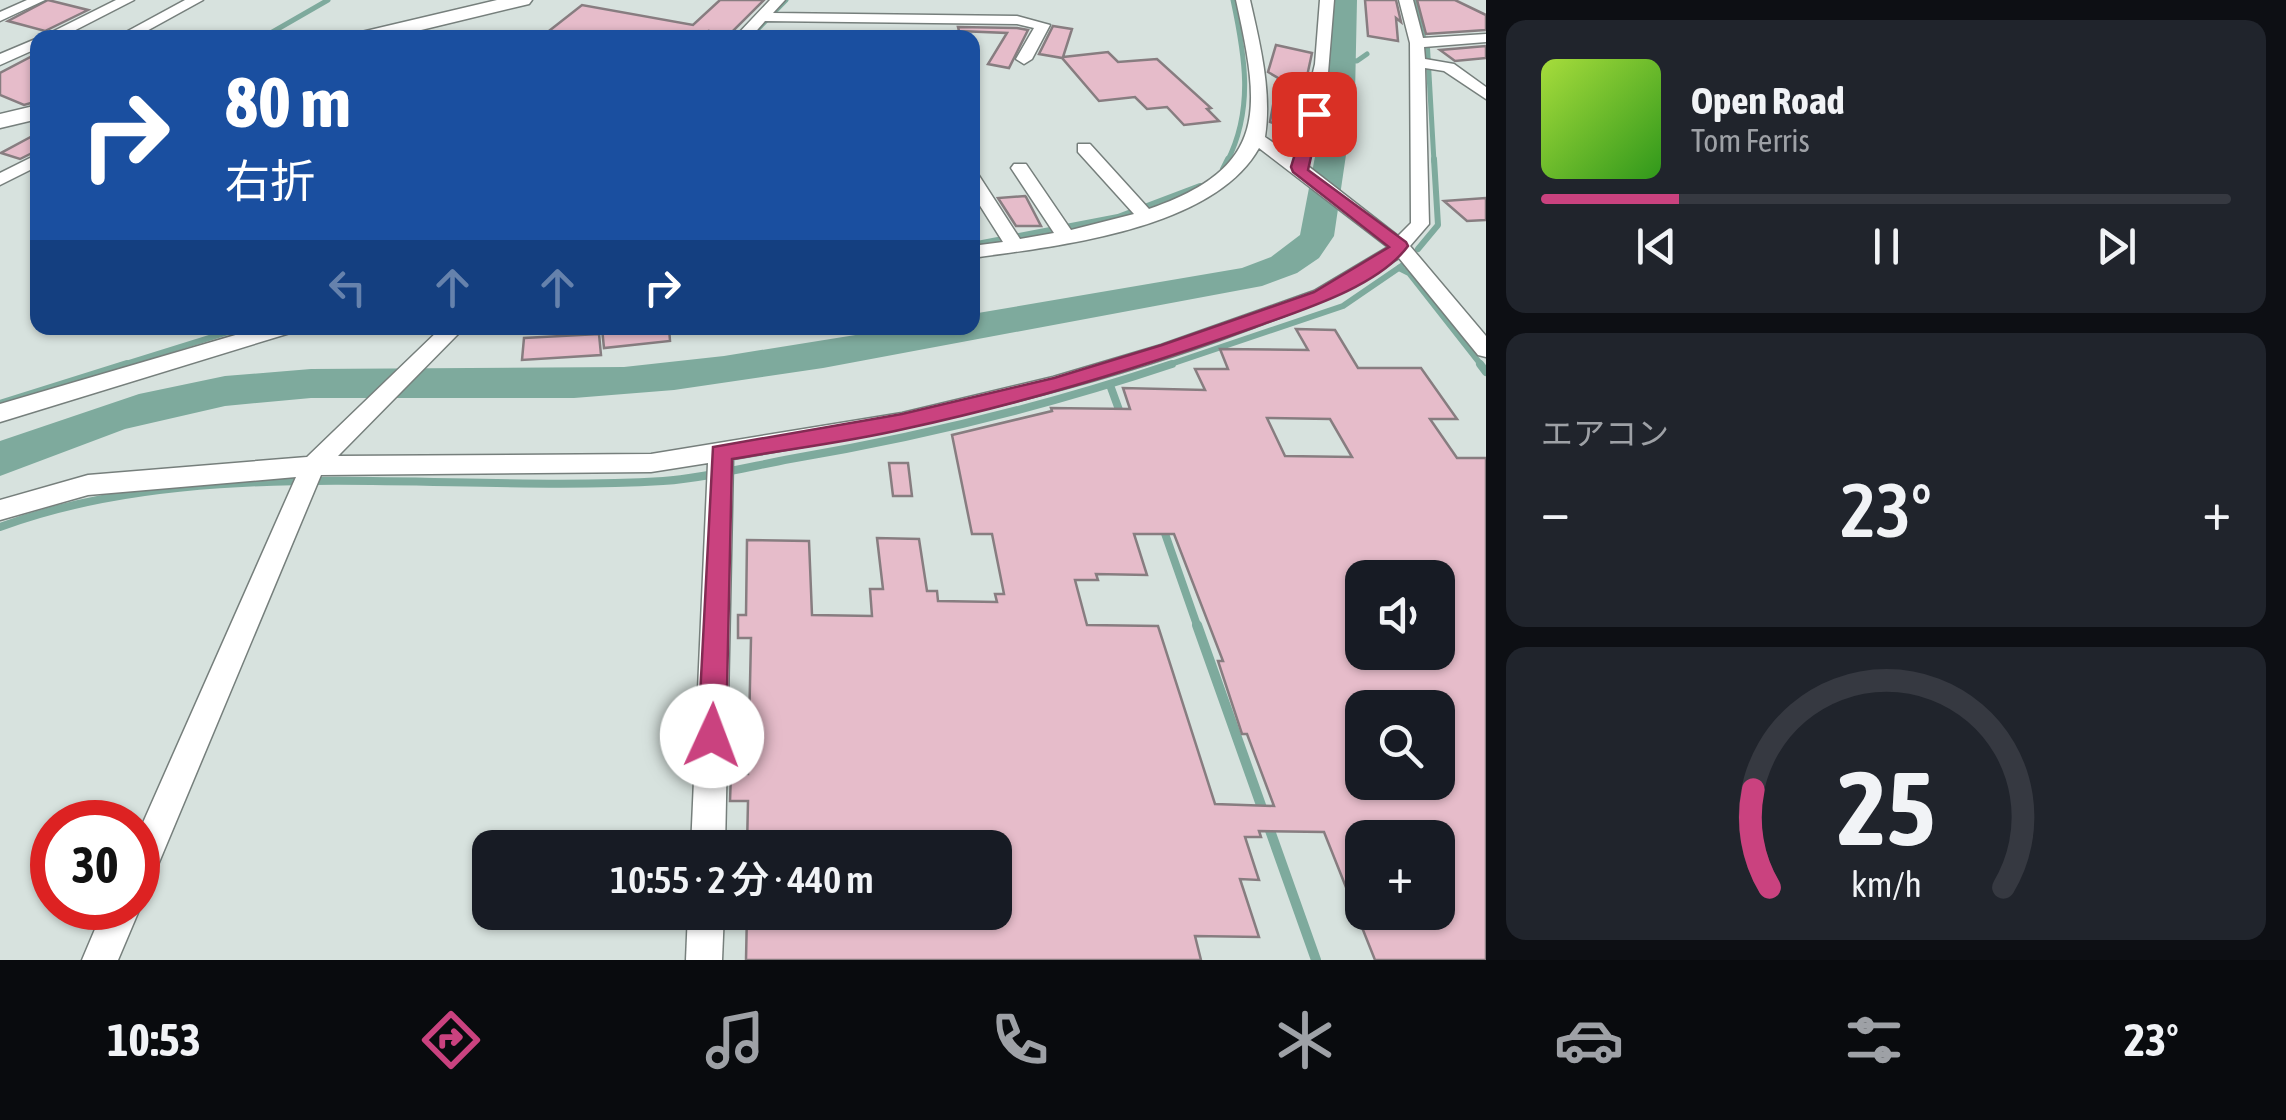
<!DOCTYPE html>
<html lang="ja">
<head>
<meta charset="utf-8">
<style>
	:root { --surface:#171b24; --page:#20242c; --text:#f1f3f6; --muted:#9ea1a6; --line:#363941; --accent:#ca427f }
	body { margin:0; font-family:"Asap Condensed","Noto Sans JP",sans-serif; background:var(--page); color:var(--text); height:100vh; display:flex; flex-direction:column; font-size:38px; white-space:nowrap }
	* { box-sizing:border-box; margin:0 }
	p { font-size:32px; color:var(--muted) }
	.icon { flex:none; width:55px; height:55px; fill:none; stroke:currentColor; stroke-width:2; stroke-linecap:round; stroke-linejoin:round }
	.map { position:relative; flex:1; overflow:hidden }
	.sheet { display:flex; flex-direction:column; gap:20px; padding:20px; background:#0d0f14; width:800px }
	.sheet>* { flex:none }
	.guide { position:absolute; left:30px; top:30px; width:950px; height:305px; border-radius:20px; box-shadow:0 2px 8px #0004; background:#1a4fa0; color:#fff; overflow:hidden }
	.tools { position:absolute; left:1345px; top:560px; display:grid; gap:20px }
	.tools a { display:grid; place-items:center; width:110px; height:110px; border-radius:20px; background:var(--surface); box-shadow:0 2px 8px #0004; font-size:50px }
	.speed { position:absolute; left:30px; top:800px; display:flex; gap:20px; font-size:50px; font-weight:700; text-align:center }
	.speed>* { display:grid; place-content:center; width:130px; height:130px; border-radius:50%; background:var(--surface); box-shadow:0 2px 8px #0004; line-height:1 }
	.speed .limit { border:15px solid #d22; background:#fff; color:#111 }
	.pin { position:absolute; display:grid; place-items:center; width:85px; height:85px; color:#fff; margin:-42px; border-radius:20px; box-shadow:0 5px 15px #0006 }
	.me { position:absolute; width:110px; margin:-55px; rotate:2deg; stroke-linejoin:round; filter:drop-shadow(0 0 8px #0008) }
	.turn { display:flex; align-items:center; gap:35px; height:210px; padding:0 30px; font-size:45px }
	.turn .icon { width:130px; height:130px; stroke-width:2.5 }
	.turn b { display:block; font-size:70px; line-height:85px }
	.lanes { display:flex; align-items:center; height:95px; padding:0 30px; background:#0003; justify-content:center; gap:50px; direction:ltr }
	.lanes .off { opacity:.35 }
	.big { font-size:75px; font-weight:600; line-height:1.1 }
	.sheet .tile { flex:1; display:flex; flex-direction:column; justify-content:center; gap:15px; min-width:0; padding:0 35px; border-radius:20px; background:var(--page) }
	.sheet .dial { align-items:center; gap:0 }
	.dial svg { height:260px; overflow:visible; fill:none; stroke:var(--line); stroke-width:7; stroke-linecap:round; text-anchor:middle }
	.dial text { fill:var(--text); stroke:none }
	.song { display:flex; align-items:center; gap:30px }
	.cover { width:120px; height:120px; border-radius:15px; background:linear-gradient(135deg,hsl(80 70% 55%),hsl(110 70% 35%)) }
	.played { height:10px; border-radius:5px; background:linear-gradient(90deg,var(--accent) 20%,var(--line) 20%) }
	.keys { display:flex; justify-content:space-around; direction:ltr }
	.heat { display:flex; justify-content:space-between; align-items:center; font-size:55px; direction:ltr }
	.trip { position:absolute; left:472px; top:830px; width:540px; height:100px; border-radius:20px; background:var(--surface); box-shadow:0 2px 8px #0004; font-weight:600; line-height:100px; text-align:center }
	.tabs { display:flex; height:160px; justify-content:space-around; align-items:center; background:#090b0e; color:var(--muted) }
	.tabs .icon { width:70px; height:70px }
	.tabs .active { color:var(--accent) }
	.tabs b { font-size:45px; color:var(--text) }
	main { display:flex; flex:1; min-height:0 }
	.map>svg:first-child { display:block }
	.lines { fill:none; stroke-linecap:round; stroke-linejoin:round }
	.stream-far3 { stroke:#7eaa9d; stroke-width:5 }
	.stream-far2 { stroke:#7eaa9d; stroke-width:6 }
	.stream-far1 { stroke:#7eaa9d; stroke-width:8 }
	.stream { stroke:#7eaa9d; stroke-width:10 }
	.river { fill:#7eaa9d; fill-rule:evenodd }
	.building { fill:#e6bcca; stroke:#877d80; stroke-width:2.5; fill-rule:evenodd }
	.minor-casing { stroke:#767f7c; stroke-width:3 }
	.highway-casing { stroke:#767f7c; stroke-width:3 }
	.minor { fill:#fff; fill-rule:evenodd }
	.highway { fill:#fff; fill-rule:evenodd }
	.route { fill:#ca427f; stroke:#832b53; stroke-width:2.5 }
</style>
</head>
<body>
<main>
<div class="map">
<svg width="1486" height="960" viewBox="0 0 1486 960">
	<rect width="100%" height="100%" fill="#d7e2de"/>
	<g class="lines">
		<g class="stream-far3">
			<polyline points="1414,0 1424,39 1421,39"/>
			<polyline points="754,33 786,0"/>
			<polyline points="262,38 328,0"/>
			<polyline points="1427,39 1434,162"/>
			<polyline points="1344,60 1357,61 1367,54"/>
			<path d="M 1227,162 C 1254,109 1245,56 1233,0"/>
		</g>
		<g class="stream-far2">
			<polyline points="1223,169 1228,159"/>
			<polyline points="972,245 1118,217 1200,186"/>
			<polyline points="1418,249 1438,225 1434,159"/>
			<polyline points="1399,268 1409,273 1482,366"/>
			<polyline points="119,366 241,328"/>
			<polyline points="1165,366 1343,306 1403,265"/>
		</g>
		<g class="stream-far1">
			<polyline points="1480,364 1486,372"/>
			<polyline points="1110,385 1122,418"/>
			<polyline points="0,404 127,364"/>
			<polyline points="1162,525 1198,628"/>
			<path d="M 0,527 C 203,452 450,494 663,481 C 705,478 748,467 790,459 C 920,437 1047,406 1172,364"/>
		</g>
		<polyline class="stream" points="1197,625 1316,960"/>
		<polygon class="river" points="1333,0 1357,0 1355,94 1334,236 1319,258 1297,273 1262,286 823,368 674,390 574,398 311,398 225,406 125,429 0,476 0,441 139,394 225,376 311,369 624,367 724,356 899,328 972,328 972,314 1242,268 1271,257 1300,235 1327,94"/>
	</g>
	<g class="building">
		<polygon points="48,0 88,10 45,31 8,21"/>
		<polygon points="720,0 764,0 729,35 709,31 708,38 540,38 582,5 693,25"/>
		<polygon points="1365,0 1396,0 1401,22 1396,18 1398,41 1368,36"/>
		<polygon points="1417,0 1455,0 1486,15 1486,30 1426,34"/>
		<polygon points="1053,26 1072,29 1063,57 1108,52 1118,62 1157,59 1211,108 1207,109 1219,121 1184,125 1167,107 1147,109 1135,97 1099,101 1062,58 1039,54"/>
		<polygon points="958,27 1017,28 1028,30 1009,68 988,64 1007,33 959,31"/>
		<polygon points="1276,45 1312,53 1295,132 1275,128 1276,124 1270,122 1278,78 1268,72"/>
		<polygon points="1486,46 1486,58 1455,61 1440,50"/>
		<polygon points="38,53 38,101 24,105 0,95 0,73"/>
		<polygon points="38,133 38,150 20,159 1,153"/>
		<polygon points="1025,196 1026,197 1041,226 1016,226 998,198"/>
		<polygon points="1486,198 1486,220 1467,221 1444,201"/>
		<polygon points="602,328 669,328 670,341 604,348"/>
		<path d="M 1296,329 L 1335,330 L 1358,368 L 1421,368 L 1457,419 L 1430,419 L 1457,458 L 1486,458 L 1486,960 L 1375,960 L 1324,832 L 1259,831 L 1261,837 L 1245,837 L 1259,880 L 1240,879 L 1259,937 L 1195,936 L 1201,960 L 746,960 L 747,912 L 995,912 L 995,848 L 747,848 L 748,801 L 730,801 L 731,773 L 748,774 L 751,638 L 738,638 L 738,615 L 746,615 L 747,540 L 809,541 L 812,615 L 872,616 L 870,589 L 883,589 L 877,538 L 919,539 L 927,591 L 937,591 L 938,601 L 997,602 L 995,594 L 1004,594 L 992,534 L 972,534 L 952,435 L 1052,411 L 1051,408 L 1130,409 L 1123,388 L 1205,390 L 1195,369 L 1228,369 L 1220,349 L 1308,350 ZM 1267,418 L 1330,419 L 1352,457 L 1285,456 ZM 1134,534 L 1174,534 L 1223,661 L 1218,661 L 1242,734 L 1247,734 L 1274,806 L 1215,804 L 1158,626 L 1087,625 L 1075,580 L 1098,580 L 1096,574 L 1147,575 ZM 1362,578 L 1438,578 L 1438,652 L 1362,652 ZM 1362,708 L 1438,708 L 1438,782 L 1362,782 ZM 1362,838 L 1438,838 L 1438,912 L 1362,912 Z"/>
		<polygon points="599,334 601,355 522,360 524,338"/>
		<polygon points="889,463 908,463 912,496 893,496"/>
	</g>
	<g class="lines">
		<defs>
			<g id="minor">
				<polygon points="27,0 45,0 0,21 0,12"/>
				<polygon points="116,0 134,0 60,38 40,38"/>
				<polygon points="185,0 203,0 134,38 115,38"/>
				<polygon points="770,0 785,0 773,13 1017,16 1050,25 1032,59 1024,64 1016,59 1034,28 1017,24 765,21 750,38 734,38"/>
				<path d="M 1236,0 L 1250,0 C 1260,44 1272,92 1265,137 L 1293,156 L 1315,64 L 1320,0 L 1334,0 L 1327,85 L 1308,166 L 1398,236 L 1411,223 L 1410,43 L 1399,0 L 1413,0 L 1423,38 L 1486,34 L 1486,42 L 1424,47 L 1425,59 L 1454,64 L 1486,87 L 1486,99 L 1444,71 L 1425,68 L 1429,224 L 1410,246 L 1486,336 L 1486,357 L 1478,355 L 1399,258 C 1341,296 1284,317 1220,340 C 1060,397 900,431 733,459 L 725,848 L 691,848 L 708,463 L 651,472 L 321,475 L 150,884 L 138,889 L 138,834 L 296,477 L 88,495 L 0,520 L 0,500 L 88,475 L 307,457 L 441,328 L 464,328 L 338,456 L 651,454 L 902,413 L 1053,377 L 1161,345 L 1314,291 L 1388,247 L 1259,148 C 1213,230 1057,246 972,258 L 972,246 L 1003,242 L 972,193 L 972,173 L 978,174 L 1020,239 L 1054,233 L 1011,168 L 1014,164 L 1026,164 L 1071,230 L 1134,214 L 1078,152 L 1078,144 L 1090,144 L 1149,209 C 1270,167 1260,109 1236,0 Z"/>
				<polygon points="38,38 38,48 0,65 0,54"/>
				<polygon points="38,154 38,166 0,185 0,173"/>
				<polygon points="259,328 293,328 290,333 0,422 0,404"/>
				<polygon points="138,903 140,908 118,960 82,960 104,908 138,908"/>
				<polygon points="688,912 724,912 722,960 686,960"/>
			</g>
			<g id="highway">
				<polygon points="497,0 532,0 529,4 388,38 350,38 353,34"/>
				<polygon points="38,105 38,119 0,128 0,114"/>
			</g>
		</defs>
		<use href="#minor" class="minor-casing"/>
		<use href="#highway" class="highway-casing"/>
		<use href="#minor" class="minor"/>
		<use href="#highway" class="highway"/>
	</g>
	<path class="route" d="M 1308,111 L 1321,114 L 1308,170 L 1406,242 L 1408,246 C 1378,287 1302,310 1255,327 C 1140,368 1024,403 904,429 C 848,442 789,449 732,459 L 726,736 L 722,745 L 712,749 L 702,745 L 698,736 L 713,447 L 902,414 L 1054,378 L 1162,345 L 1314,292 L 1389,247 L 1293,172 L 1291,167 Z"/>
</svg>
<div class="tools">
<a><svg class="icon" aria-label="sound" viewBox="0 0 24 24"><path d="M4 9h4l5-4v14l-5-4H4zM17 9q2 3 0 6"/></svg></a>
<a><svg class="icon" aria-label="search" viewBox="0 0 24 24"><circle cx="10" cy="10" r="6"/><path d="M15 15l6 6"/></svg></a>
<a>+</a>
</div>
<div class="speed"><div class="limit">30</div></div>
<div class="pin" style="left:1314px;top:114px;background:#d93025"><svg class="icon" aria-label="arrive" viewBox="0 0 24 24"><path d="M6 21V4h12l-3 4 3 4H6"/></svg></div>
<svg class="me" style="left:712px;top:736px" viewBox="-20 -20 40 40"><circle r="19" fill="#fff"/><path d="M0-13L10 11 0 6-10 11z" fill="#ca427f"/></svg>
<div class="trip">10:55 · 2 分 · 440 m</div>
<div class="guide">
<div class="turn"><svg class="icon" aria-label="right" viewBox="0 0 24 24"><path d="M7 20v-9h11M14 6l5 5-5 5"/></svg><div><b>80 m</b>右折</div></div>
<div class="lanes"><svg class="icon off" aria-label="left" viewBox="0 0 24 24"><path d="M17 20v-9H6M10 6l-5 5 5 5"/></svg><svg class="icon off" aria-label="ahead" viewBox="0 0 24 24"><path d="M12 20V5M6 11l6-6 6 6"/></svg><svg class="icon off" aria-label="ahead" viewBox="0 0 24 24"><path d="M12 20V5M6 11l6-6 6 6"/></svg><svg class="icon" aria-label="right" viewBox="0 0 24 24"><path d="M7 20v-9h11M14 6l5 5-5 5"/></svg></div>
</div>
</div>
<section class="sheet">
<div class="tile">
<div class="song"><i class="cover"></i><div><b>Open Road</b><p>Tom Ferris</p></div></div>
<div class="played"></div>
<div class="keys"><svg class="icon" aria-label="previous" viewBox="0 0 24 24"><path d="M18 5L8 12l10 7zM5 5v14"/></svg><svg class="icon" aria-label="pause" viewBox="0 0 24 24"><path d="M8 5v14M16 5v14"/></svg><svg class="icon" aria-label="next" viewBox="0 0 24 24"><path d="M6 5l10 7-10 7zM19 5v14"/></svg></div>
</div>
<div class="tile"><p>エアコン</p>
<div class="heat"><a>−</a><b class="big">23°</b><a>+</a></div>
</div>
<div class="tile dial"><svg viewBox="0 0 100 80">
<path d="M14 69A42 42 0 1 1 86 69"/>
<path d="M14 69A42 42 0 0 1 9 39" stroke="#ca427f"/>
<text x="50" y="56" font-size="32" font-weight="700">25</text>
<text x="50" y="72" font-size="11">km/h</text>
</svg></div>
</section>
</main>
<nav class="tabs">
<b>10:53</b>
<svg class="icon active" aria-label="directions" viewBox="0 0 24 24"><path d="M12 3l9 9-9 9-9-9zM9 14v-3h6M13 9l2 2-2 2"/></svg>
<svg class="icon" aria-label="music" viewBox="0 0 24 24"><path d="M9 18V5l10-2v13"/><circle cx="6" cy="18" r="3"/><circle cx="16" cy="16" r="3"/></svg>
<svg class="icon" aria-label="phone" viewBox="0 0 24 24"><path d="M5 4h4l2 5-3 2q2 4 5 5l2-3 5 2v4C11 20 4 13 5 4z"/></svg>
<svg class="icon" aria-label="climate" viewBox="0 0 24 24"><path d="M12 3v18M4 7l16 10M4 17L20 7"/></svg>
<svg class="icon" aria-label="car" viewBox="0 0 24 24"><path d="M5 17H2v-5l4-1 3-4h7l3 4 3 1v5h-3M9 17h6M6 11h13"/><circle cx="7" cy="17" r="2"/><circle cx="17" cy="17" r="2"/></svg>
<svg class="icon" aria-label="filters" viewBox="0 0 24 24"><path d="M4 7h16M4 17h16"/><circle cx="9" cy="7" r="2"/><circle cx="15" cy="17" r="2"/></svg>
<b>23°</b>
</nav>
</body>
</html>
